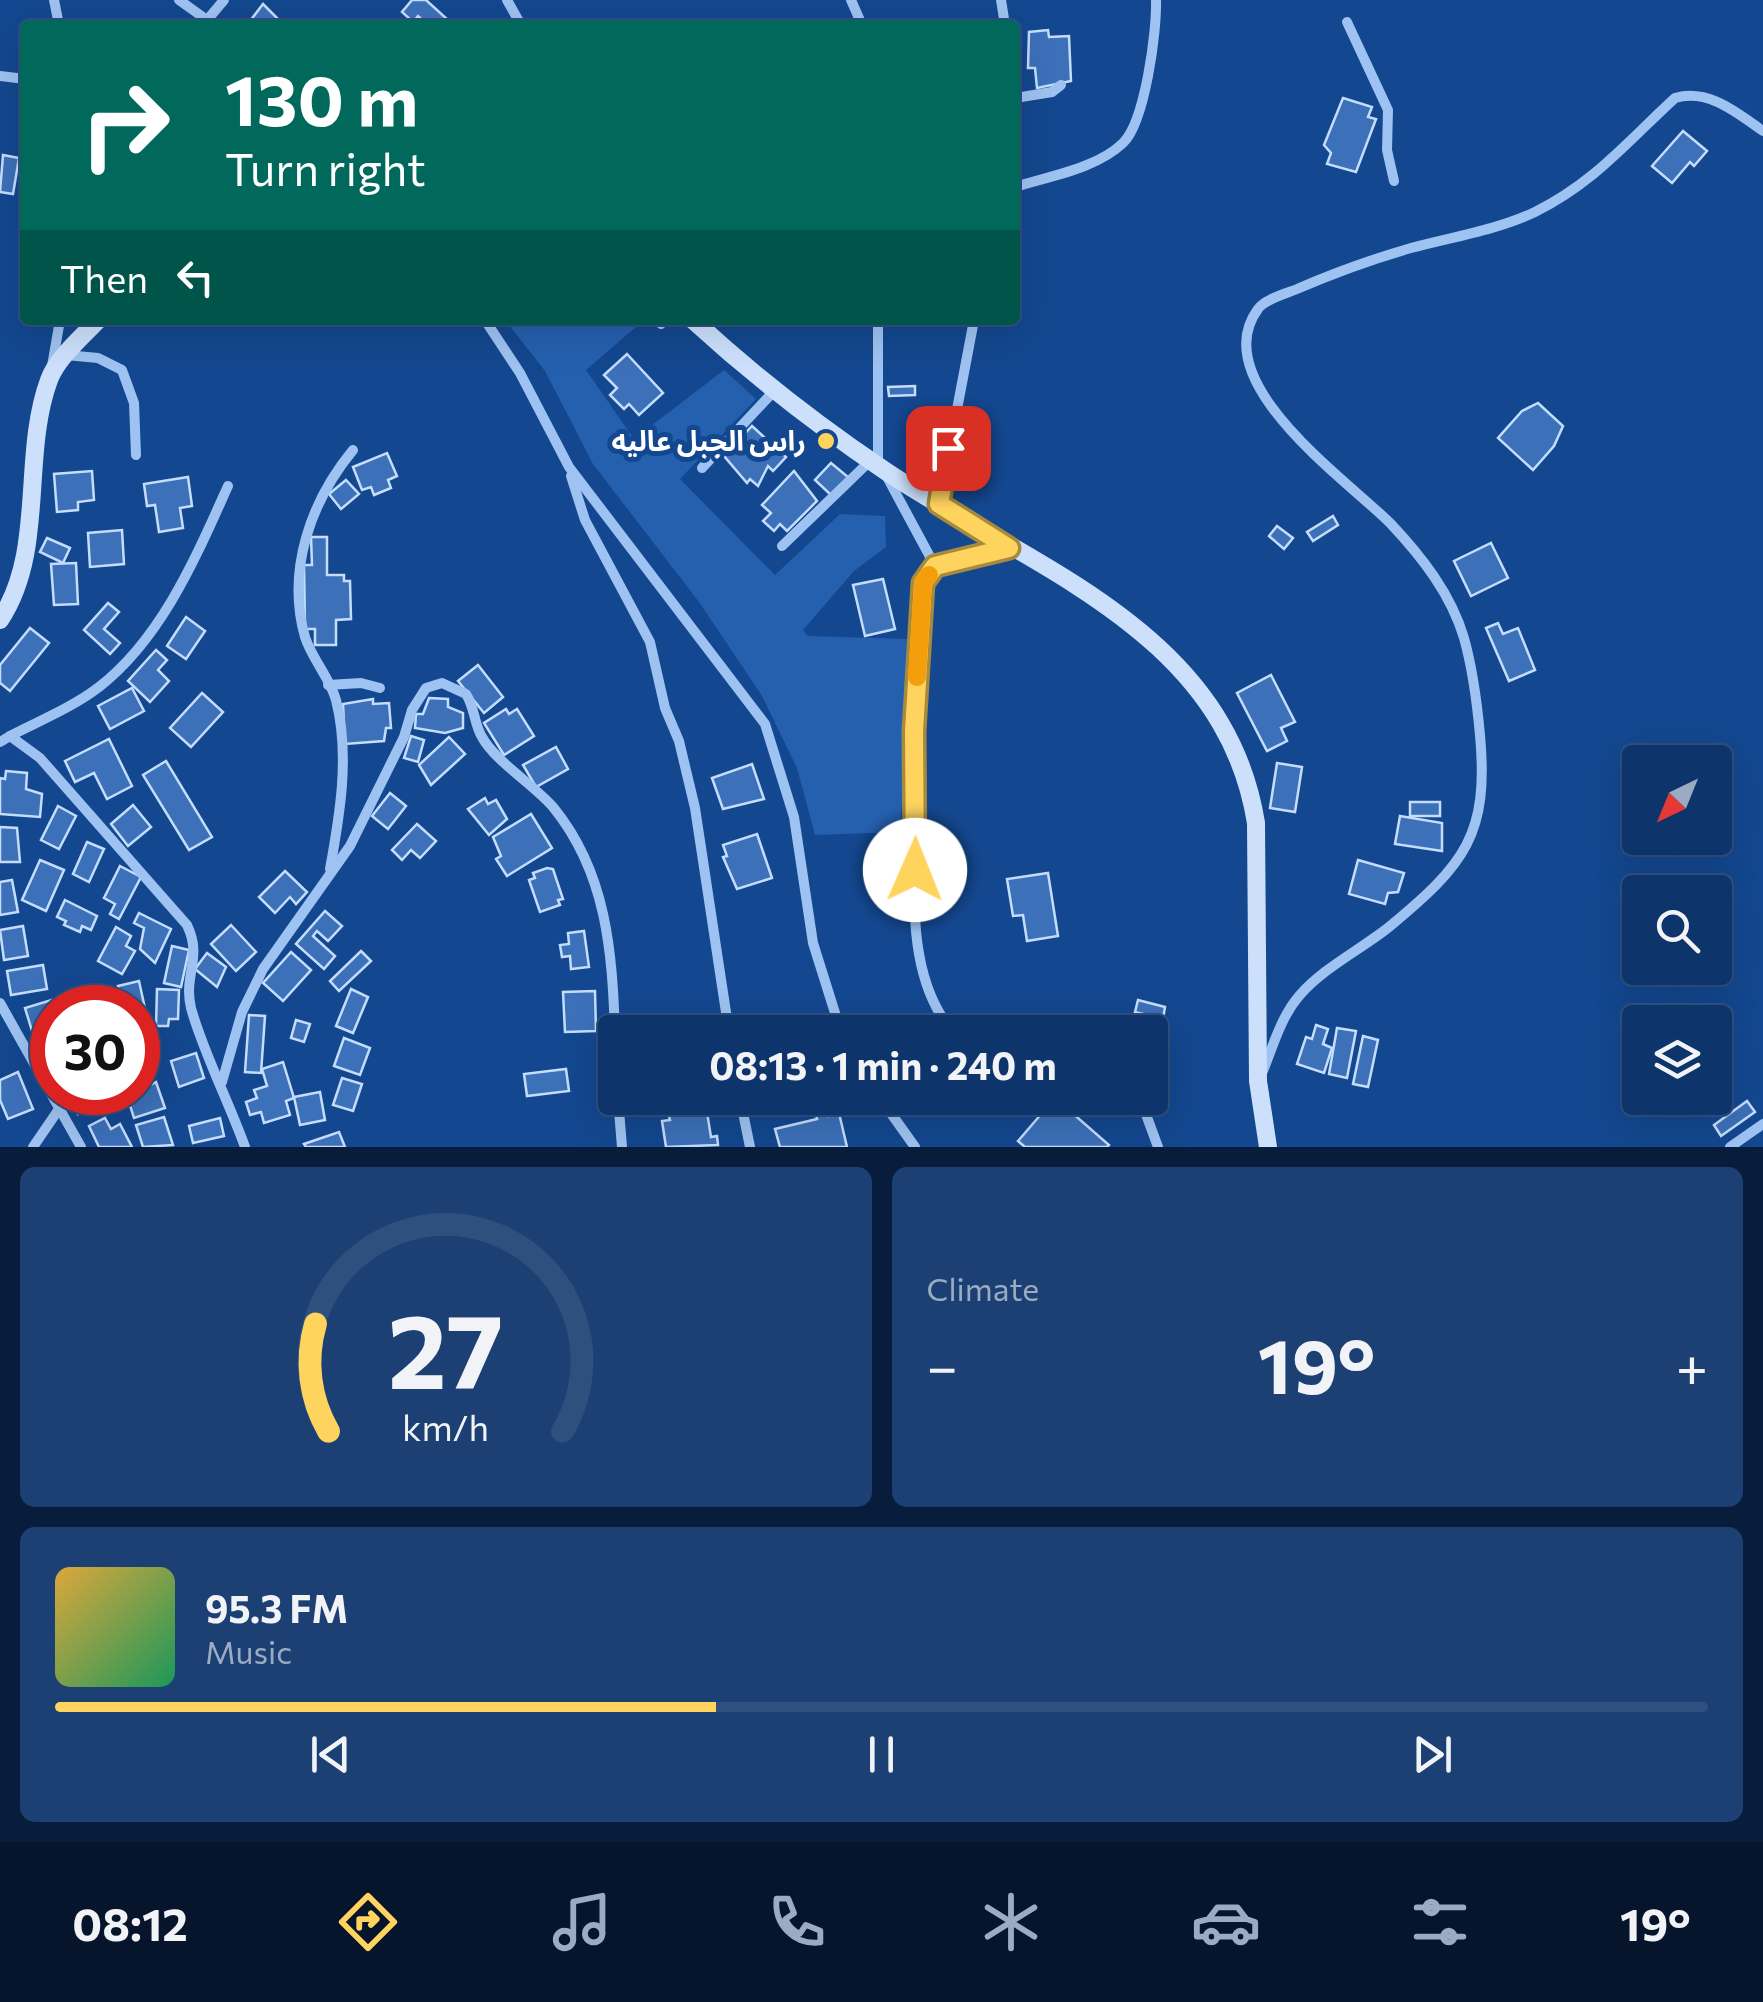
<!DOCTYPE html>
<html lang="en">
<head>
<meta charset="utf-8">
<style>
	:root { --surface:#0e356b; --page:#1c4073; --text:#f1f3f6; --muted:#9babc1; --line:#2e507e; --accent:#ffd45e }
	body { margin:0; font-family:Commissioner,"Noto Sans Arabic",sans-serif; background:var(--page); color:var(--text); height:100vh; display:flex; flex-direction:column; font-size:38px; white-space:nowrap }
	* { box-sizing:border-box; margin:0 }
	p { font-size:32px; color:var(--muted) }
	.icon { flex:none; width:55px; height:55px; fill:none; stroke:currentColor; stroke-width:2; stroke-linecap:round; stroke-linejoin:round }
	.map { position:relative; height:1147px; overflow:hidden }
	.side { display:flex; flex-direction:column; gap:20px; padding:20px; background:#081d3b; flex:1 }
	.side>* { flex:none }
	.banner { position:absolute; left:20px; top:20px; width:1000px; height:305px; border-radius:10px; box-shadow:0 10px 40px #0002,0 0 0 2px var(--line); background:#00695c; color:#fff; overflow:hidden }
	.needle { width:65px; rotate:223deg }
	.controls { position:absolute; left:1622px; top:745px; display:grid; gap:20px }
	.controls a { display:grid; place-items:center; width:110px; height:110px; border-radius:10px; background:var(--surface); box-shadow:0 10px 40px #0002,0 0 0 2px var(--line); font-size:50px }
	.speed { position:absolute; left:30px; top:985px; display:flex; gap:20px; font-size:50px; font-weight:700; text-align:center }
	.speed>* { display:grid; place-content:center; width:130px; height:130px; border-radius:50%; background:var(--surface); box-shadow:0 10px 40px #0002,0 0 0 2px var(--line); line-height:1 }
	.speed .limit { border:15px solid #d22; background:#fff; color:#111 }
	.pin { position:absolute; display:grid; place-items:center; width:85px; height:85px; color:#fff; margin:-42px; border-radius:20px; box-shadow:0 5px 15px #0006 }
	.me { position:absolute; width:110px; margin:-55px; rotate:1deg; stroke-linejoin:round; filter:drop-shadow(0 0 8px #0008) }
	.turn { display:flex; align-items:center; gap:35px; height:210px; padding:0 40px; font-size:45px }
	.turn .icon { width:130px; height:130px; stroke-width:2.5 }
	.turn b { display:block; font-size:70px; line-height:85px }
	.then { display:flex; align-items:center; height:95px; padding:0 40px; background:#0003; gap:20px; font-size:38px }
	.big { font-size:75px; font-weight:700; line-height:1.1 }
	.side .card { flex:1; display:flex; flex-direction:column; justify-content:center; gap:15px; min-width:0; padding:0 35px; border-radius:15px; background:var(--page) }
	.side .dial { align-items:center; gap:0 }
	.dial svg { height:260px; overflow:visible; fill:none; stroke:var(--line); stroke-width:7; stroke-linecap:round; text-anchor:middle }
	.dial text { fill:var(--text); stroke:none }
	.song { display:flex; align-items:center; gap:30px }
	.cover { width:120px; height:120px; border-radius:15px; background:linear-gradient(135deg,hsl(40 70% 55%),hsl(150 70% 35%)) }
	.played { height:10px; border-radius:5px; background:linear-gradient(90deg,var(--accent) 40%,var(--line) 40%) }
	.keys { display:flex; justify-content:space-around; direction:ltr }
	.heat { display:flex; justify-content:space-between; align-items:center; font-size:55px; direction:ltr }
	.side .tiles { flex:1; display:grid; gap:20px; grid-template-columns:1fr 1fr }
	.card:last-child { grid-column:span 2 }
	.trip { position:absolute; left:598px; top:1015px; width:570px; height:100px; border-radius:10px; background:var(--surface); box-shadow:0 10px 40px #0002,0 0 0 2px var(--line); font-weight:700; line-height:100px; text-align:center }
	.tabs { display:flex; height:160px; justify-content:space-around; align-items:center; background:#06152b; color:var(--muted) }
	.tabs .icon { width:70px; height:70px }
	.tabs .current { color:var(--accent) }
	.tabs b { font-size:45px; color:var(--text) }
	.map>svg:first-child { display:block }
	.green { fill:#2560af }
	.building { fill:#3c70b9; stroke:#c5ddfc; stroke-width:2.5 }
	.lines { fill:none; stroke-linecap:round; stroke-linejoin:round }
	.street { stroke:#9ec2f1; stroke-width:10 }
	.secondary { stroke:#cce0fc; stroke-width:18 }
	.route-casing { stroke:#a68a3d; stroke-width:25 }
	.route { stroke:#ffd45e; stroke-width:18 }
	.slow { stroke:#f59e0b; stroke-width:18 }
	.poi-dot { fill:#ffd45e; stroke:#13478f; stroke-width:4 }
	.labels { text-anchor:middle; stroke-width:10; stroke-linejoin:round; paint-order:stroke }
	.poi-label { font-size:28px; font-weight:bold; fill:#fff; stroke:#13478f; text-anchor:end }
</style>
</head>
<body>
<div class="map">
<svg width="1763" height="1147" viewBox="0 0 1763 1147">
	<rect width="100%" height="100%" fill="#13478f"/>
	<polygon class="green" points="505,320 644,320 586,370 634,439 724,370 756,399 680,479 775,575 840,514 885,516 886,547 854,571 803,630 808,636 908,639 909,708 900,832 815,835 797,768 762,696 699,602 593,464 545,371"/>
	<g class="building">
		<polygon points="412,0 426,0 448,20 443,25 428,25 418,16 413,22 402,12"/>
		<polygon points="263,4 284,25 247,25"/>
		<polygon points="1048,30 1049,37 1069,36 1071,81 1037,88 1035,68 1028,68 1029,32"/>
		<polygon points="1343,98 1372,107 1368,117 1376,119 1356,172 1327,164 1331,153 1324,145"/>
		<polygon points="1683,131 1707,151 1694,166 1690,162 1672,183 1652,166"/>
		<polygon points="3,155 19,158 13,194 0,192"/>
		<polygon points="627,354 663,393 639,415 629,404 624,409 610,395 617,388 604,375"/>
		<polygon points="915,386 915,395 889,396 888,387"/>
		<polygon points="1538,403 1563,426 1554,446 1533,470 1498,438 1522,411"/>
		<polygon points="752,426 786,457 773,471 768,466 758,486 750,479 747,483 724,456"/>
		<polygon points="387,453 397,476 388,480 391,488 374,495 371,487 362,490 353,467"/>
		<polygon points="831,463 848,477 831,495 815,480"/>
		<polygon points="92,471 94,500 78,502 78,510 57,512 54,474"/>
		<polygon points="794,471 817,501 787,531 780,524 774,531 763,521 771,513 762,505"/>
		<polygon points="188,477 192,506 180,508 183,528 159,532 155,505 147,506 144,484"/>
		<polygon points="346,480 359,494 341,509 329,494"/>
		<polygon points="1333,516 1338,525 1313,541 1307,532"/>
		<polygon points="1277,526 1293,538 1284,549 1269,536"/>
		<polygon points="122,530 124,564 90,567 88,533"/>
		<polygon points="311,537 327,537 327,575 344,575 344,581 350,581 351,619 336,620 336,645 315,645 315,629 305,629 304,565 312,565"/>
		<polygon points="47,538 70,548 63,563 40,552"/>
		<polygon points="1491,543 1508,578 1471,596 1454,561"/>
		<polygon points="76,563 78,604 54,605 51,564"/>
		<polygon points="883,579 895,629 865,636 853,585"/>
		<polygon points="108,603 119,612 104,629 120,643 110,654 84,630"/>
		<polygon points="186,617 205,631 186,659 167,646"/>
		<polygon points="1498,623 1503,634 1518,628 1535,670 1509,681 1486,628"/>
		<polygon points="30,628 49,643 10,691 0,683 0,665"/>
		<polygon points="156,650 167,660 158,670 169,681 150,702 128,681"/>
		<polygon points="478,665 503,697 484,713 458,681"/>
		<polygon points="1271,675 1295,722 1281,728 1287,741 1267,751 1237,693"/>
		<polygon points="132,688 144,711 110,729 98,706"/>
		<polygon points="202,693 223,712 191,747 170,728"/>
		<polygon points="429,698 448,699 448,707 463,713 463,728 445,733 415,728 416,714 423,714"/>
		<polygon points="373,699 373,704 389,703 391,728 386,728 384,741 345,744 343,704"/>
		<polygon points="506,709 509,714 517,709 534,736 504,755 484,723"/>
		<polygon points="411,736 424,740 418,762 404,758"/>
		<polygon points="449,737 465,754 431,785 419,765"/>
		<polygon points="109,739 132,786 107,799 94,773 75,782 65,761"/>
		<polygon points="556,747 568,769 536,787 523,765"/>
		<polygon points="166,761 212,837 189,850 143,775"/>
		<polygon points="1277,763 1302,767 1295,812 1270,808"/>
		<polygon points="752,764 764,799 723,809 712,778"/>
		<polygon points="6,771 27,773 26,789 42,794 40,817 0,814 0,778 5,779"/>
		<polygon points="390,793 406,806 388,829 372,816"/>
		<polygon points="485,798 488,804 496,800 507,819 489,835 468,809"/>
		<rect x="1410" y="802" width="30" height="14"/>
		<polygon points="133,805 151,827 128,846 111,824"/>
		<polygon points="58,806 76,816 59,849 41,840"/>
		<polygon points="531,814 552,848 507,876 496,859 501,856 493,837"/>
		<polygon points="1400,816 1442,823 1442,851 1395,844"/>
		<polygon points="417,824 436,841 420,858 411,850 402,860 392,850"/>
		<polygon points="0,827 17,828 20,862 0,862"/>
		<polygon points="757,834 772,878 737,889 723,857 727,856 723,845"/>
		<polygon points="87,842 104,849 89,882 73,874"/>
		<polygon points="902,852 903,877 886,878 885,853"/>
		<polygon points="40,860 64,870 46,911 22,900"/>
		<polygon points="1358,860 1404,873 1398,892 1388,893 1385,904 1349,894"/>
		<polygon points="120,866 141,877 119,919 110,914 115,904 104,898"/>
		<polygon points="547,868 553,869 563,899 558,900 560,905 540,912 529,880 535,878 533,873"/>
		<polygon points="285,871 307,892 296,904 290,897 275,913 259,897"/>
		<polygon points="1048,873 1058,936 1027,941 1023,915 1013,916 1007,879"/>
		<polygon points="12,880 18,912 0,915 0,882"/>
		<polygon points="65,900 97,916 91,930 82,926 80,932 64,925 66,921 57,917"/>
		<polygon points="325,911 342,926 328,941 317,931 313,936 335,956 324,969 296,944"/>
		<polygon points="139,913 171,929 155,963 140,949 144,928 134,923"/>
		<polygon points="231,925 256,952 236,971 211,944"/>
		<polygon points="23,926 28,956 4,960 0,930"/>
		<polygon points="116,927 131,936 126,946 135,951 122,974 98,961"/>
		<polygon points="584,931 589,967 571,969 570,956 562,957 560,945 569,944 568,933"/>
		<polygon points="172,946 189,950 181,987 164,983"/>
		<polygon points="361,951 371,961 339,991 330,981"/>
		<polygon points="291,952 311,970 283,1001 263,983"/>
		<polygon points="207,953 226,967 217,987 195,969"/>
		<polygon points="43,965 47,989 11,995 7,971"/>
		<polygon points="139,981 151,1036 138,1039 138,1008 123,1008 118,986"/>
		<polygon points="157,989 179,990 178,1019 169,1019 168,1026 156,1026"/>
		<polygon points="351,989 368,997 353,1033 336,1026"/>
		<polygon points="595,991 596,1031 565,1032 563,992"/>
		<polygon points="58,998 61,1008 52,1008 52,1025 32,1031 25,1008"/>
		<polygon points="1138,1000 1165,1007 1163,1019 1135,1012"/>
		<polygon points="249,1015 265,1016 261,1073 245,1072"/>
		<polygon points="296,1020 310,1024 304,1042 291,1038"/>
		<polygon points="1316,1025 1328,1029 1323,1044 1332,1048 1324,1073 1297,1064 1306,1037 1312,1039"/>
		<polygon points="1337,1028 1356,1031 1347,1078 1329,1074"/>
		<polygon points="1363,1036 1378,1040 1368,1087 1353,1084"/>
		<polygon points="344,1038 370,1048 360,1075 334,1066"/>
		<polygon points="148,1040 158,1066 138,1074 138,1045"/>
		<polygon points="196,1053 204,1078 179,1087 171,1061"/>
		<polygon points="283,1062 294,1098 286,1101 290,1115 264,1123 261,1112 250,1115 246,1102 257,1098 254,1090 267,1086 262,1069"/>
		<polygon points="566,1069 569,1091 527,1096 524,1074"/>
		<polygon points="18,1072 33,1109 8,1119 0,1100 0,1080"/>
		<polygon points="342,1078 362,1084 353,1111 333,1105"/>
		<polygon points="156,1082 165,1108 134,1118 126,1093 138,1092"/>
		<polygon points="69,1092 101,1092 105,1103 78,1114"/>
		<polygon points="320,1092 325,1120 300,1125 294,1097"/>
		<polygon points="1055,1098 1109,1145 1107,1147 1025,1147 1018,1141"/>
		<polygon points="1747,1101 1755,1112 1721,1136 1714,1125"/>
		<polygon points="825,1107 828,1116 839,1113 847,1147 780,1147 775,1129 817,1119 815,1110"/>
		<polygon points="700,1108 701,1112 707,1112 711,1137 717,1136 718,1145 666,1147 662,1121 670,1120 668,1113"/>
		<polygon points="164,1117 173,1145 143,1147 136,1125"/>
		<polygon points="105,1118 111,1129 120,1124 132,1147 99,1147 89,1126"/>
		<polygon points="220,1118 224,1136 193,1143 189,1126"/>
		<polygon points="339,1132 345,1147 306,1147 304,1144"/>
	</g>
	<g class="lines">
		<g class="street">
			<polyline points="54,0 59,25"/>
			<polyline points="179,0 214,25"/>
			<polyline points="507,0 521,25"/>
			<polyline points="851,0 862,25"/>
			<polyline points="1001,0 1005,25"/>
			<polyline points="208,19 224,0"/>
			<polyline points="1347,22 1388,110 1387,150 1394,181"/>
			<polyline points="0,76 25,79"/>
			<polyline points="1015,98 1052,92 1061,85"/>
			<path d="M 1015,187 C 1049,176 1096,169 1123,143 C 1145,122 1157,31 1156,0"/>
			<polyline points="485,320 520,373 569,467 765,724 794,817 813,943 841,1032"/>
			<polyline points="659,320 661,324"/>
			<polyline points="66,355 98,358 122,370 134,403 136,455"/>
			<polyline points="52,366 60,320"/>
			<polyline points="878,465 878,320"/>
			<polyline points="702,468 775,390"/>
			<polyline points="886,475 935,566"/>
			<polyline points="571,476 585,520 650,642 665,708 679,741 695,808 729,1032"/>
			<polyline points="939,504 974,320"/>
			<polyline points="782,546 871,460"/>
			<polyline points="328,685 361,683 380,688"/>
			<path d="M 10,736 C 39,721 73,707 99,687 C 162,638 196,557 228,486"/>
			<path d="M 0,742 L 10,736 L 40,758 L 187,925 C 203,958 183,975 191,1008 C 203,1052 229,1102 245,1147"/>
			<path d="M 330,869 C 340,814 350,755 336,700 C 330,678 312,659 305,637 C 286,570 311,501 353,450"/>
			<polyline points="0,1003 81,1147"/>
			<path d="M 953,1032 C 902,973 916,877 916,804 C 916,730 919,657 923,583 L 935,566 L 1009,547"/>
			<path d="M 1263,1071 C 1273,1046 1281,1017 1299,996 C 1323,968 1360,950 1389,927 C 1465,864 1489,835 1480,735 C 1477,702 1473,670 1464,638 C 1451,594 1422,557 1391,524 C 1350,482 1204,382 1258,309 C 1265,299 1285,294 1297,289 C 1334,273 1373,259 1411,248 C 1452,237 1497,230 1535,212 C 1595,182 1627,142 1675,98 C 1708,88 1737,113 1763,131"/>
			<path d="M 222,1082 L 242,1012 L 263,969 L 350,846 L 404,737 L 412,710 L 426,688 L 442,683 L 466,694 C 475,708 474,724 482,737 C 495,761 534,785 553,807 C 607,873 612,952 615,1032"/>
			<polyline points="618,1098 622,1147"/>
			<polyline points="740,1098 750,1147"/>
			<polyline points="880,1098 915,1147"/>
			<polyline points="1140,1098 1158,1147"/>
			<polyline points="33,1147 59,1109"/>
			<polyline points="1730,1147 1763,1124"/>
		</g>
		<g class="secondary">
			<path d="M 693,320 C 753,375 817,425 884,470 C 1028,567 1225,629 1256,823 L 1258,1081 L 1268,1147"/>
			<path d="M 0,620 C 46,551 21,456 49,380 C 57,358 82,337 98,320"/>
		</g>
	</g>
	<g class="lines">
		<defs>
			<polyline id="route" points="915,870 914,731 923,583 935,566 1009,548 939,504 948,448"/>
		</defs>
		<use href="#route" class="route-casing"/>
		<use href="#route" class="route"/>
		<polyline class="slow" points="917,677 923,583 929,575"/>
	</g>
	<circle class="poi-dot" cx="826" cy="441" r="10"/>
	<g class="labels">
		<g class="poi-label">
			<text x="806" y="451">راس الجبل عاليه</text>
		</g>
	</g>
</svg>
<div class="controls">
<a><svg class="needle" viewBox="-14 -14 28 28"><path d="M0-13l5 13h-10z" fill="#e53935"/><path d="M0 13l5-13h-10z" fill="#9babc1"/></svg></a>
<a><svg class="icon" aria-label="search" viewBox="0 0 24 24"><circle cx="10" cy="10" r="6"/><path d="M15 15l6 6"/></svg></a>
<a><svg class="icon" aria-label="layers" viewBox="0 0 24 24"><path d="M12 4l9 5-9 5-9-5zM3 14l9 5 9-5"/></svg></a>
</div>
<div class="speed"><div class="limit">30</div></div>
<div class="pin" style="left:948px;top:448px;background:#d93025"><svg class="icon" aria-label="arrive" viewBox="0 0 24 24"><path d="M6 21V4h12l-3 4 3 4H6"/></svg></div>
<svg class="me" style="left:915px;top:870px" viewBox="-20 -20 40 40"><circle r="19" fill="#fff"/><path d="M0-13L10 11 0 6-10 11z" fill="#ffd45e"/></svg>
<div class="trip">08:13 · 1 min · 240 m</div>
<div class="banner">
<div class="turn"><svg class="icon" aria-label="right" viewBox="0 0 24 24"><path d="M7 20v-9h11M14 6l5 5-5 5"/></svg><div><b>130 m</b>Turn right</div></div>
<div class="then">Then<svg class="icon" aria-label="left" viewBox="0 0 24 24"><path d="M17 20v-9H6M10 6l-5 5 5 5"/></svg></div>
</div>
</div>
<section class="side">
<div class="tiles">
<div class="card dial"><svg viewBox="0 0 100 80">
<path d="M14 69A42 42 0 1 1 86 69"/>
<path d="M14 69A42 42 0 0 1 10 36" stroke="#ffd45e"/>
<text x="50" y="56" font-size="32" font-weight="700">27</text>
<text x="50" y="72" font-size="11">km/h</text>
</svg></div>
<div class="card"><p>Climate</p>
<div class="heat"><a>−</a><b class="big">19°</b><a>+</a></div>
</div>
<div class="card">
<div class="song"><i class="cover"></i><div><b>95.3 FM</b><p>Music</p></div></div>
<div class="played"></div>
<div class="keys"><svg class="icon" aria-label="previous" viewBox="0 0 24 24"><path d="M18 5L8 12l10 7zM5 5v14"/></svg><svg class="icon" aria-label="pause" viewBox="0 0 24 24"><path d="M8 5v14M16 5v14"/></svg><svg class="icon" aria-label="next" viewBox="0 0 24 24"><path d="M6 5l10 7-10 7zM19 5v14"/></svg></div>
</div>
</div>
</section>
<nav class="tabs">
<b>08:12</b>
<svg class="icon current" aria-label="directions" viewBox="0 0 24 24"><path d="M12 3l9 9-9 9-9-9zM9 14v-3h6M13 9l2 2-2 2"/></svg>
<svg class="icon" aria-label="music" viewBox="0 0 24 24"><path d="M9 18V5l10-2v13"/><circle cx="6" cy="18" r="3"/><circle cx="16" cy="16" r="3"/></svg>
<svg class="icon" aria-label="phone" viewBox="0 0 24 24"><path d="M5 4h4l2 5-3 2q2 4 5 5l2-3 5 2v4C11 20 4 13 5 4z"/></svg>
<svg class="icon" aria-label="climate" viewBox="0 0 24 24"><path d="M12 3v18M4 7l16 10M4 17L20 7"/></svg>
<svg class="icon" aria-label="car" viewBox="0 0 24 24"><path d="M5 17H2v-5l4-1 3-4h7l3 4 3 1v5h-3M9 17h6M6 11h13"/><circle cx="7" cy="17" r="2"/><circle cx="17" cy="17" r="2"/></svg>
<svg class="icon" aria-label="filters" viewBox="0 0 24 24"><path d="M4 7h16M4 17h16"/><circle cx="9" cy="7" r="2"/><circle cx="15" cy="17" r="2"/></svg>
<b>19°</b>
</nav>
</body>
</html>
